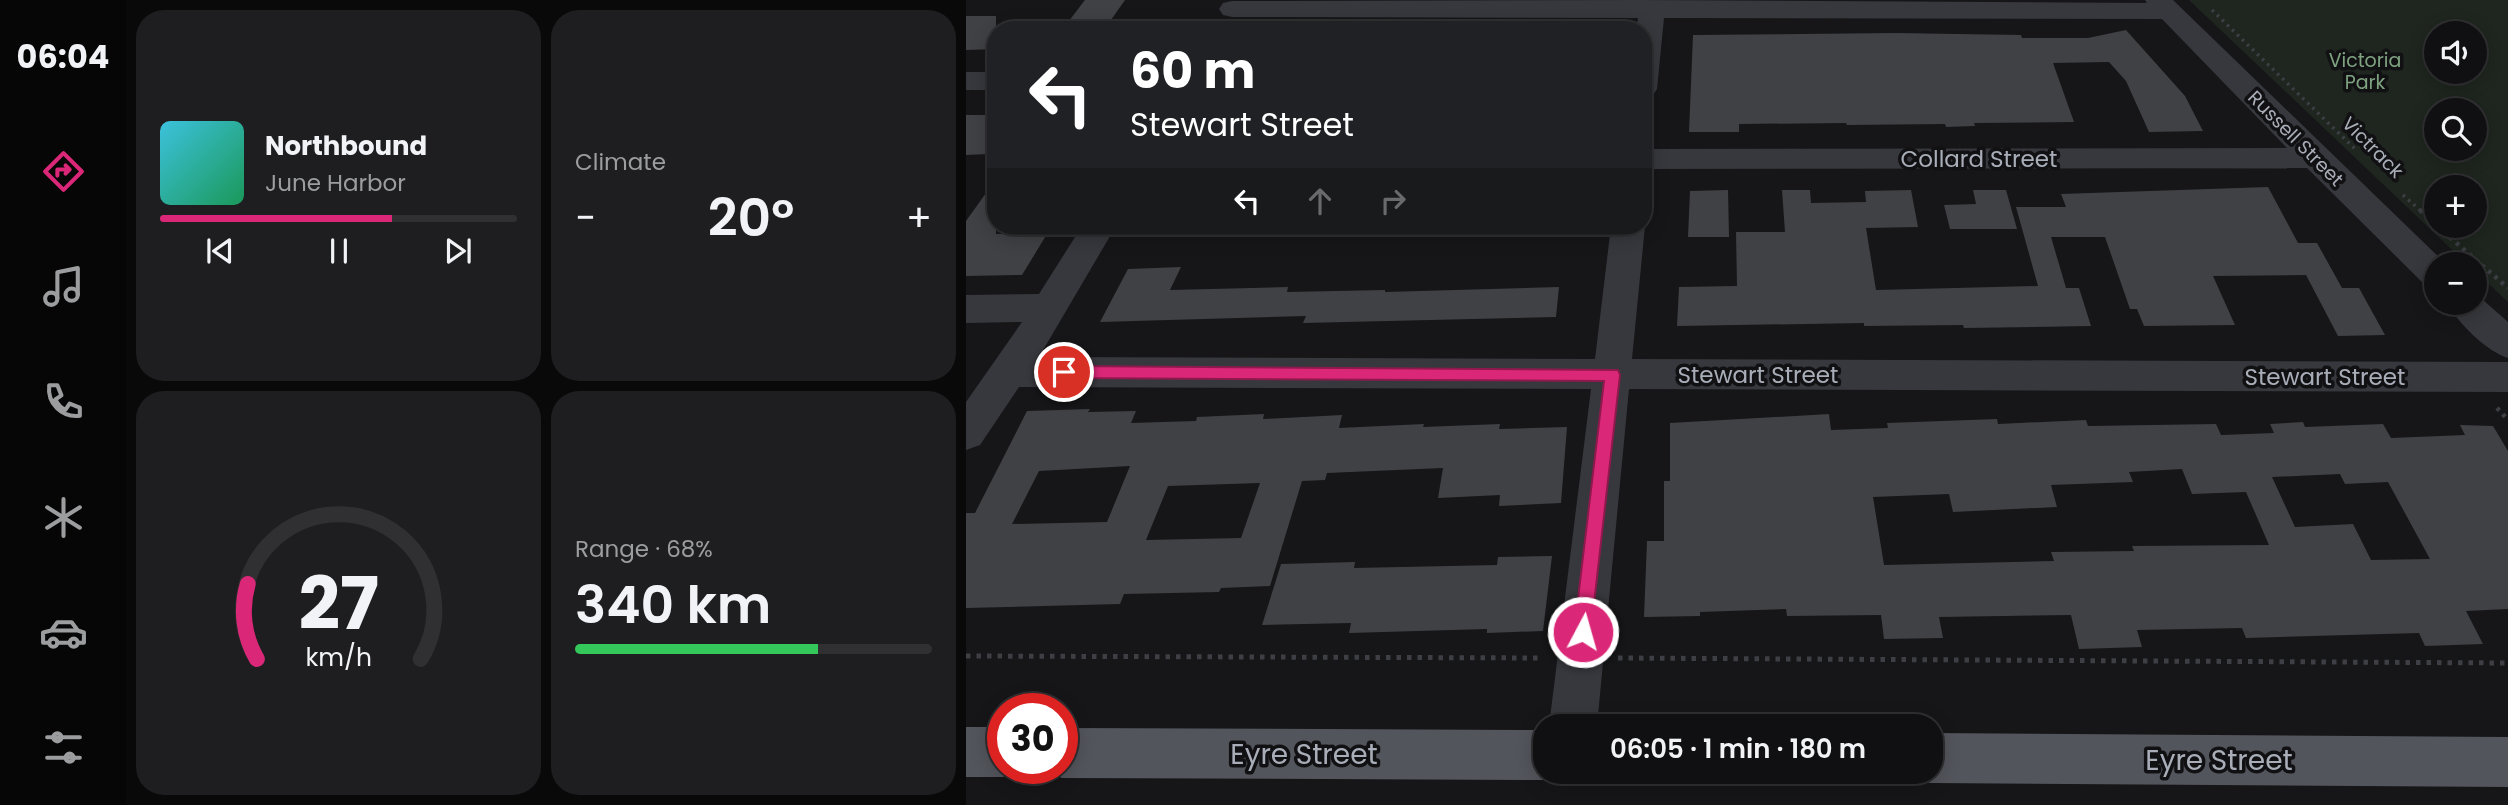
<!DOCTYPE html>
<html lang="en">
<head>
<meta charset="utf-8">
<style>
	:root { --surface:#101012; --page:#1e1e20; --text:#f1f3f6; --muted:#9c9d9f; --line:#303032; --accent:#db2777 }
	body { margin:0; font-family:Poppins,sans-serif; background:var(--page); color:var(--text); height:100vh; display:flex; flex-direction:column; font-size:26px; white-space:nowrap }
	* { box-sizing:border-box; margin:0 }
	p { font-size:23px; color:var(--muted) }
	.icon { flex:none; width:38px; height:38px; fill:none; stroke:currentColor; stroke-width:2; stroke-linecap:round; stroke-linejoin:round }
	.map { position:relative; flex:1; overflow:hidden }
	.details { display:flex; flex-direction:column; gap:10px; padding:10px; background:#09090a; width:840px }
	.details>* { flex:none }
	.top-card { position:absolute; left:21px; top:21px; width:665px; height:214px; border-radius:28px; box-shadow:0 4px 18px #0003,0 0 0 2px var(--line); background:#202124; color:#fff; overflow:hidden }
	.fabs { position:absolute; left:1458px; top:21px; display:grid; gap:14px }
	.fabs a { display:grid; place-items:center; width:63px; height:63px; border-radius:50%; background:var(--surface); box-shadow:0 4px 18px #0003,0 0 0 2px var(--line); font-size:35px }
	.speed { position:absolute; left:21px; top:693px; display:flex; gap:14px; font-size:35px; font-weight:700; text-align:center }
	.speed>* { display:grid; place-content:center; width:91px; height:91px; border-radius:50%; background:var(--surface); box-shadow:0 4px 18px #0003,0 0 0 2px var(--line); line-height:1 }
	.speed .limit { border:10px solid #d22; background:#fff; color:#111 }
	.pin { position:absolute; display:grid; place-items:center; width:60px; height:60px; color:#fff; margin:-30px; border:4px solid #fff; border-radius:50%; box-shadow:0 2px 7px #0007 }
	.me { position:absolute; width:77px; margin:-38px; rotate:6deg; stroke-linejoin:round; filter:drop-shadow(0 0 5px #0008) }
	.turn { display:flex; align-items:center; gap:24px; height:147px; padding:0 28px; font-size:32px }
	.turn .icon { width:91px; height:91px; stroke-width:2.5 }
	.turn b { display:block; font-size:49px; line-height:60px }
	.lanes { display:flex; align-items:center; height:66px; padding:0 28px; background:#0003; justify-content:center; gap:35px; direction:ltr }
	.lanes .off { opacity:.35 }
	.big { font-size:52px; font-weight:600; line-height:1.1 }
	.details .widget { flex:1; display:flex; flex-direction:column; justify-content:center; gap:10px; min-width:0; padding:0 24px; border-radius:28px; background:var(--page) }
	.details .dial { align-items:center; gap:0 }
	.dial svg { height:182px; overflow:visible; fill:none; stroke:var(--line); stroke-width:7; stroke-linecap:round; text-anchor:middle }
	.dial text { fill:var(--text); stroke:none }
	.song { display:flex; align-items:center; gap:21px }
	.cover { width:84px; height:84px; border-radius:10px; background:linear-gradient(135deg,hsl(190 70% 55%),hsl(150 70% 35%)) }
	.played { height:7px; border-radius:4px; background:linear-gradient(90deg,var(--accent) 65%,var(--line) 65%) }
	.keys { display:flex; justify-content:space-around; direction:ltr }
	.heat { display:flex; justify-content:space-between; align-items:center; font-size:38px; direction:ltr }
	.charge { height:10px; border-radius:5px; background:linear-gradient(90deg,#34c759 68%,var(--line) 0) }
	.details .tiles { flex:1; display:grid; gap:10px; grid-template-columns:repeat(2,1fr) }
	.trip { position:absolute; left:567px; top:714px; width:410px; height:70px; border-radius:28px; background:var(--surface); box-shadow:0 4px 18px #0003,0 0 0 2px var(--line); font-weight:600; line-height:70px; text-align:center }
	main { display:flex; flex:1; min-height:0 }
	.menu { display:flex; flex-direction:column; width:126px; justify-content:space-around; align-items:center; background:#060607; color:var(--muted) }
	.menu .icon { width:49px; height:49px }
	.menu .selected { color:var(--accent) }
	.menu b { font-size:32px; color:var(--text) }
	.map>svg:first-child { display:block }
	.green { fill:#1e261f; fill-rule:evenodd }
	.building { fill:#404145; fill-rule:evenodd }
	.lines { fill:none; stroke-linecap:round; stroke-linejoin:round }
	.path-far2 { stroke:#3d3f44; stroke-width:3.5; stroke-dasharray:2.5 4.5; stroke-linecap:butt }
	.path-far1 { stroke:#3d3f44; stroke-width:4.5; stroke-dasharray:3.5 5; stroke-linecap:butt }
	.path { stroke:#3d3f44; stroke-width:5; stroke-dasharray:4.5 6; stroke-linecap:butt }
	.minor { fill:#37383d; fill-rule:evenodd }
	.major { fill:#53555c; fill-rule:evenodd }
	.route { fill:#db2777; stroke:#8e194d; stroke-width:2 }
	.labels { text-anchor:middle; stroke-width:7; stroke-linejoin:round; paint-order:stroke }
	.far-park-label { font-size:19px; fill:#7fa381; stroke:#111113 }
	.far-street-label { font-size:19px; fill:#a8adb8; stroke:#111113 }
	.street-label { font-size:23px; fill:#a8adb8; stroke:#111113 }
	.near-street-label { font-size:28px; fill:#a8adb8; stroke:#111113 }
</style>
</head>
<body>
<main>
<nav class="menu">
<b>06:04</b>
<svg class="icon selected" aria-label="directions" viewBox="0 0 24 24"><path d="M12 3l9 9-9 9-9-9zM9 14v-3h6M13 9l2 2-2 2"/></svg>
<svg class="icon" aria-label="music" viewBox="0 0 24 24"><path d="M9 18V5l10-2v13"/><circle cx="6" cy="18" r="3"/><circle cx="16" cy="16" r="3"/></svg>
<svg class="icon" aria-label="phone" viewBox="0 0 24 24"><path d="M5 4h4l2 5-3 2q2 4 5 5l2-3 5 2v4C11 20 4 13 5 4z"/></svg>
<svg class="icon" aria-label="climate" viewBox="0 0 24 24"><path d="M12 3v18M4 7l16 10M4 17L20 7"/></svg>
<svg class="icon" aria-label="car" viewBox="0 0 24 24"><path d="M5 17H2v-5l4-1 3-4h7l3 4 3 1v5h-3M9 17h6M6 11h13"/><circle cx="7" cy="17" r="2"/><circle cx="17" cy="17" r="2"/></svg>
<svg class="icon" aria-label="filters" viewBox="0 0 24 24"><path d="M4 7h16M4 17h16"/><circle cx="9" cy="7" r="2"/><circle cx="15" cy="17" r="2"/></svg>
</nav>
<section class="details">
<div class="tiles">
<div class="widget">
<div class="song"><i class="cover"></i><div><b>Northbound</b><p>June Harbor</p></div></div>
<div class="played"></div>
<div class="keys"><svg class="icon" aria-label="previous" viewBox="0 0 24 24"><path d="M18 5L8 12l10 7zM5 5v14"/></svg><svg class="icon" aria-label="pause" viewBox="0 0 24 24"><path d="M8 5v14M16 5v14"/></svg><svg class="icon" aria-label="next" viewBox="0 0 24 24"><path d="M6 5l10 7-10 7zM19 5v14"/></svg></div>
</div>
<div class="widget"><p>Climate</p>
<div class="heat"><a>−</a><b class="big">20°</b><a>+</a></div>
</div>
<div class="widget dial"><svg viewBox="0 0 100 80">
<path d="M14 69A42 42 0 1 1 86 69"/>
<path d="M14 69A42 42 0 0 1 10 36" stroke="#db2777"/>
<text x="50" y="56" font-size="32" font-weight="700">27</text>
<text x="50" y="72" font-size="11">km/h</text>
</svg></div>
<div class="widget"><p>Range · 68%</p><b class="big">340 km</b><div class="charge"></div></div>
</div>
</section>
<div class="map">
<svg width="1542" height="805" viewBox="0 0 1542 805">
	<rect width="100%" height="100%" fill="#161618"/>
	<path class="green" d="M 1223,0 L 1542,0 L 1542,302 L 1509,271 L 1508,264 L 1501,264 ZM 1470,33 L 1508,33 L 1508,72 L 1470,72 ZM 1470,110 L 1508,110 L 1508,149 L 1470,149 ZM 1470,187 L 1508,187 L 1508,226 L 1470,226 Z"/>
	<g class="building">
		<polygon points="119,0 159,0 138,30 96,30"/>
		<polygon points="0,16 30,16 30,49 0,50"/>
		<polygon points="1160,30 1219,96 1237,131 1183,132 1160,81 1143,62 1087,63 1108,122 1008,123 1009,126 980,127 979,124 881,125 880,123 773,124 773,132 723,132 727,35 928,33 1055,35 1056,38 1122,38"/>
		<polygon points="0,115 30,115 30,143 22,154 0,155"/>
		<polygon points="30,179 30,234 81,234 56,275 0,276 0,221"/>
		<polygon points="1302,187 1332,243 1351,243 1376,288 1393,288 1419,335 1372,336 1340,275 1247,276 1269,325 1178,326 1171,309 1164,309 1139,237 1085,237 1100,288 1113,288 1125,326 998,328 997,325 898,326 898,323 711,326 713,287 771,286 770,232 819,232 816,190 844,190 845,203 900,202 899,191 945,190 952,227 900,228 910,290 1072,286 1050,207 1100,207 1095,194"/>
		<polygon points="762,190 763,237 722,237 724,191"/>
		<polygon points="1007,190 1040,190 1051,229 984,229 978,205 1010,204"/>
		<polygon points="215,267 204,290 322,287 321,292 419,290 419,292 593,287 590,317 337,323 340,316 134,322 162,269"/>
		<path d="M 124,409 L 122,412 L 170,411 L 165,423 L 230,421 L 231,417 L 298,414 L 297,419 L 376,415 L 373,428 L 458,424 L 457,427 L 534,424 L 533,429 L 601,427 L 595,503 L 533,506 L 534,495 L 472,498 L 477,468 L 361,473 L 359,480 L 336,481 L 304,586 L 255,588 L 253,592 L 158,594 L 154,604 L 0,608 L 0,513 L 9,513 L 61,411 ZM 164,466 L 141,522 L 46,524 L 73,471 ZM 294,483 L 275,538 L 180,540 L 202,486 Z"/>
		<path d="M 863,414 L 865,430 L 922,428 L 921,423 L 1031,419 L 1032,424 L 1120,420 L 1122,426 L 1250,424 L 1255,435 L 1308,433 L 1304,424 L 1337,422 L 1339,427 L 1417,424 L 1425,438 L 1499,435 L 1494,425 L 1527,426 L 1542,451 L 1542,609 L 1500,611 L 1517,644 L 1459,646 L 1453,633 L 1280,638 L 1276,628 L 1171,630 L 1176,647 L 1113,649 L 1105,615 L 973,617 L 977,638 L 918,639 L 915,615 L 821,616 L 820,609 L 734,612 L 734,616 L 678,617 L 681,541 L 698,541 L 698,481 L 704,481 L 704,423 ZM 1216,469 L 1226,494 L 1280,492 L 1303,545 L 1166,546 L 1168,551 L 1085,552 L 1088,561 L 918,565 L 907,497 L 983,494 L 987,512 L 1091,507 L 1085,485 L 1167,482 L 1163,472 ZM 1374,474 L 1379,484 L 1422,482 L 1464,559 L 1405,560 L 1387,524 L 1329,527 L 1306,477 Z"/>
		<polygon points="586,556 577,631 521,633 521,629 383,633 385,623 296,625 315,564 389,562 388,568 531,565 532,557"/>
	</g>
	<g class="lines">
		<g class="path-far2">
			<polyline points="1246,10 1390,150"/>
			<polyline points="233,30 240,19"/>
			<polyline points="1437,195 1456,212"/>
		</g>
		<g class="path-far1">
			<polyline points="1454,210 1470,225"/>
			<polyline points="1471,226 1542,288"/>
			<polyline points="1531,408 1542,420"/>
		</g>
		<g class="path">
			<polyline points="0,656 577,658"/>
			<polyline points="652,658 1542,663"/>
		</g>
		<g class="minor">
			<polygon points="674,0 1181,3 1179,0 1207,0 1480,264 1470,264 1470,288 1458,284 1341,168 677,169 677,149 1321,148 1196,19 698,18 691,89 687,95 677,98 677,30 670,30 672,18 266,17 257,15 253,9 257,3 266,1"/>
			<rect x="0" y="72" width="30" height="18"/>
			<polygon points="677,224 679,226 666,359 1542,362 1542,392 663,389 631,726 583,726 625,389 53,387 14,445 0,450 0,402 56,322 0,323 0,295 73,294 116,226 150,226 73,357 629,359 645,226"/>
			<path d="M 1508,292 L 1542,322 L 1542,358 C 1520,351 1493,324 1481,303 L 1508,303 Z"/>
		</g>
		<g class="major">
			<polygon points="0,727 37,727 37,768 54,769 37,777 0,777"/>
			<polygon points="96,728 579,730 579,772 597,772 579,780 96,778 78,768 96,768"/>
			<polygon points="964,733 1542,737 1542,787 964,783 947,775 945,772 964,772"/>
		</g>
	</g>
	<polygon class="route" points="98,366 652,370 654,375 624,639 617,641 611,639 608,632 638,381 98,378 90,372"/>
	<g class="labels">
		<g class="far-park-label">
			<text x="1399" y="67">Victoria<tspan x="1399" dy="22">Park</tspan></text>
		</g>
		<g class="far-street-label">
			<text transform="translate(1330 138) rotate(45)" y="7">Russell Street</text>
			<text transform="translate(1407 147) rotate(45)" y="7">Victrack</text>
		</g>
		<g class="street-label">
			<text x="1013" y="167">Collard Street</text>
			<text x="792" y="383">Stewart Street</text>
			<text x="1359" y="385">Stewart Street</text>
		</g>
		<g class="near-street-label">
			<text x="338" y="764">Eyre Street</text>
			<text x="1253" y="770">Eyre Street</text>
		</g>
	</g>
</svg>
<div class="fabs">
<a><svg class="icon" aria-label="sound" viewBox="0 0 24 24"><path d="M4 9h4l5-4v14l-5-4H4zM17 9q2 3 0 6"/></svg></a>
<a><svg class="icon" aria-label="search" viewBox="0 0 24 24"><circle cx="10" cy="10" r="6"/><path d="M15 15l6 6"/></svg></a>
<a>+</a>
<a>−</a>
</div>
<div class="speed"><div class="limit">30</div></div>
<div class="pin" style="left:98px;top:372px;background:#d93025"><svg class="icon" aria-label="arrive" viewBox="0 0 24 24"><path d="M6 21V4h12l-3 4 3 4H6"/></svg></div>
<svg class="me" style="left:617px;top:632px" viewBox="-20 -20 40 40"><circle r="17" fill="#db2777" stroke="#fff" stroke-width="3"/><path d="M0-11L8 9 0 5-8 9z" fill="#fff"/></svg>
<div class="trip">06:05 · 1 min · 180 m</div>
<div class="top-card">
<div class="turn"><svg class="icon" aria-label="left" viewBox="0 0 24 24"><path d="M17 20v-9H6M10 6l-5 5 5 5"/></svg><div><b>60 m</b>Stewart Street</div></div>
<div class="lanes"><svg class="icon" aria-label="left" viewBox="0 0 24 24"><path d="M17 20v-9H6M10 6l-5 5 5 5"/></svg><svg class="icon off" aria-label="ahead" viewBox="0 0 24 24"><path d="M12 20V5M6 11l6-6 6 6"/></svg><svg class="icon off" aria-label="right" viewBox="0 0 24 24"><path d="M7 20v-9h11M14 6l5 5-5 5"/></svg></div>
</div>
</div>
</main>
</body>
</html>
